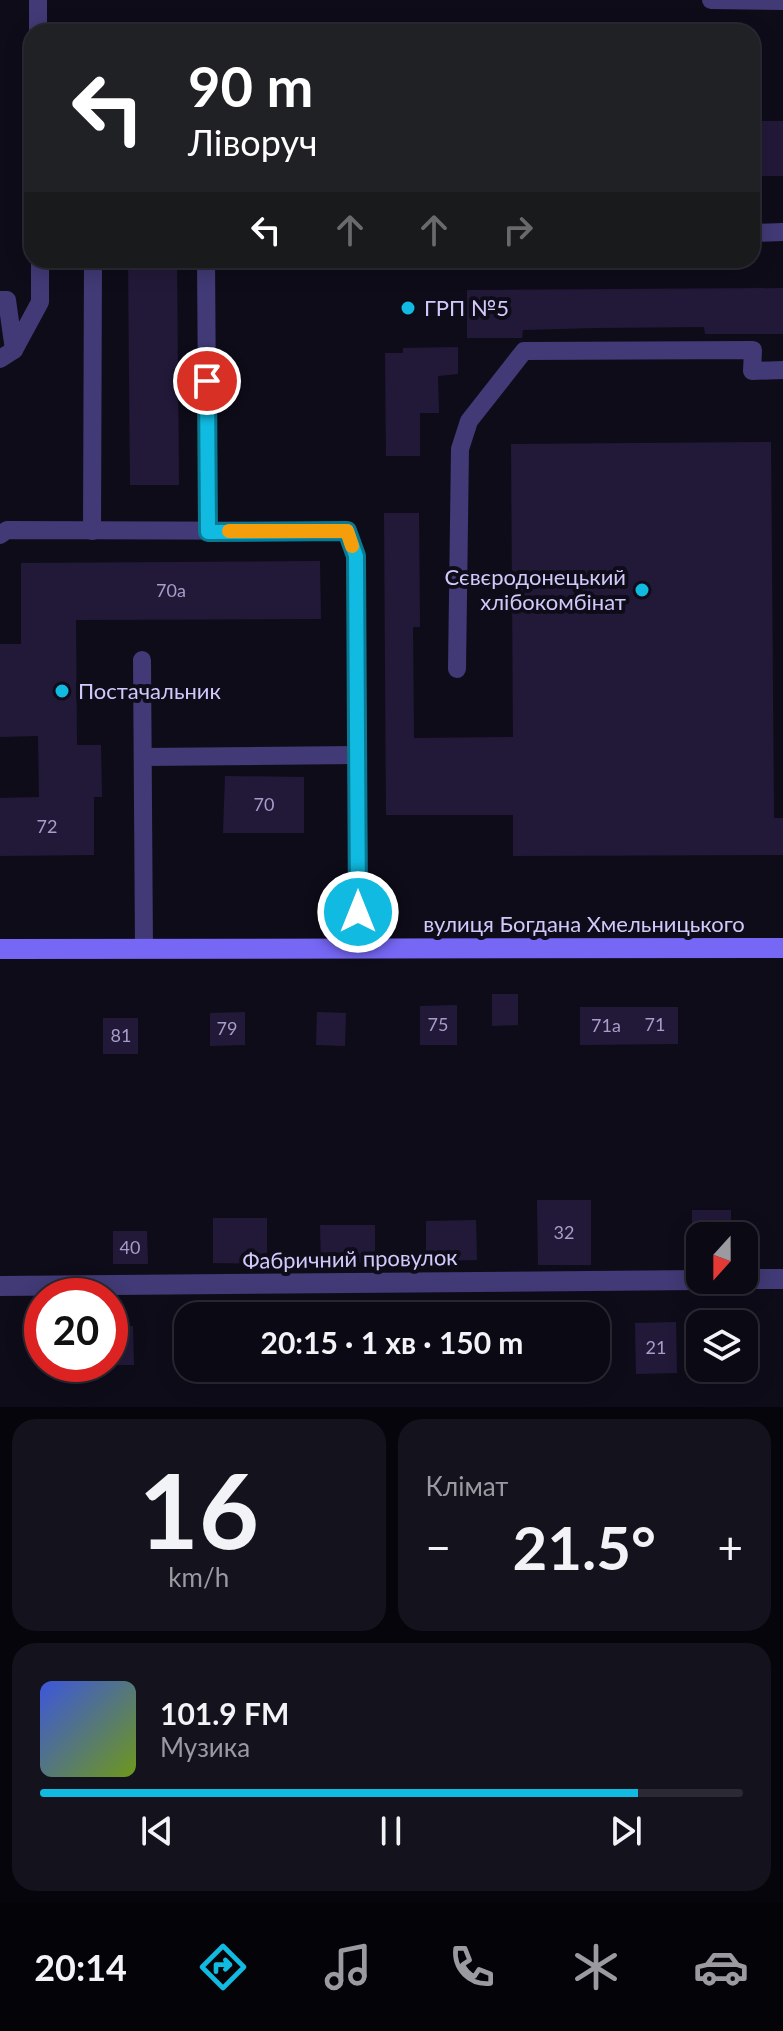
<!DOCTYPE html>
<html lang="uk">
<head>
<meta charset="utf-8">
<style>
	:root { --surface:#0b0914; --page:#14121d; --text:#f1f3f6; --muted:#9a9aa0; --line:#2b2a34; --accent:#10bae0 }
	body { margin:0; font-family:Lato,sans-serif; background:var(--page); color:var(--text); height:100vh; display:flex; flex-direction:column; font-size:30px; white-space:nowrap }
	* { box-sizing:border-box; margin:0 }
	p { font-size:26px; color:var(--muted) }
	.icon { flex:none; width:44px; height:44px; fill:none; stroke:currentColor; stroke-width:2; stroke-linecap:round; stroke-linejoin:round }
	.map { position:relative; height:1407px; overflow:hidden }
	.drawer { display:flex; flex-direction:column; gap:12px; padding:12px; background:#06050b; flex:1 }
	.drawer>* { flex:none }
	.guide { position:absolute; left:24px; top:24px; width:736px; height:244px; border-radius:24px; box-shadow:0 4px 20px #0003,0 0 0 2px var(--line); background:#202124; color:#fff; overflow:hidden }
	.needle { width:52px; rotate:201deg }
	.controls { position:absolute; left:686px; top:1222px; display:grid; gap:16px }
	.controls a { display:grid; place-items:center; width:72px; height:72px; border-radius:16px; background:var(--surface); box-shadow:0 4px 20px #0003,0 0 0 2px var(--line); font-size:40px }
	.speed { position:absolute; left:24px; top:1278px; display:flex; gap:16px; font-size:40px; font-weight:700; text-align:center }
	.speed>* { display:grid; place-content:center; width:104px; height:104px; border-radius:50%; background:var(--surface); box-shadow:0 4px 20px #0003,0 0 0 2px var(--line); line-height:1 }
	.speed .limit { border:12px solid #d22; background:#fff; color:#111 }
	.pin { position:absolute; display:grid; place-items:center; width:68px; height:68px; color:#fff; margin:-34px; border:4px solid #fff; border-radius:50%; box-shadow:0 2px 8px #0007 }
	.me { position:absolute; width:88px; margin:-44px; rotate:0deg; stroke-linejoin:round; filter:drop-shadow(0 0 6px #0008) }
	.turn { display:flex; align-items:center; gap:28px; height:168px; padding:0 32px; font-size:36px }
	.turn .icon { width:104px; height:104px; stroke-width:2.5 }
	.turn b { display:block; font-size:56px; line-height:68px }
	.lanes { display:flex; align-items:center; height:76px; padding:0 32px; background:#0003; justify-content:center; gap:40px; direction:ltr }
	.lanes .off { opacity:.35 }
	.big { font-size:60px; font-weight:700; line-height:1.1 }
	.drawer .widget { flex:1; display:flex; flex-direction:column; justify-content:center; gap:12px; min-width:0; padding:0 28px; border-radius:24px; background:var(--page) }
	.drawer .dial { align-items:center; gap:0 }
	.dial b { font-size:104px; line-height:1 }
	.song { display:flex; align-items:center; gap:24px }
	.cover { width:96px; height:96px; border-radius:12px; background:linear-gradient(135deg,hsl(230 70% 55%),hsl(80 70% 35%)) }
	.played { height:8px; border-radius:4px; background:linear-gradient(90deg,var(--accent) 85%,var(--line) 85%) }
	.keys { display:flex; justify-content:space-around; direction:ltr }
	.heat { display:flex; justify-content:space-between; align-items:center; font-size:44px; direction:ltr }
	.drawer .tiles { flex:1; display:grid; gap:12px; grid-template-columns:1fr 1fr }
	.widget:last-child { grid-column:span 2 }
	.trip { position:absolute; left:174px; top:1302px; width:436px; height:80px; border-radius:24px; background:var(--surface); box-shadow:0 4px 20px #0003,0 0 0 2px var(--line); font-weight:700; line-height:80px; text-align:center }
	.tabs { display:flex; height:128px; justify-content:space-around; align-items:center; background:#040408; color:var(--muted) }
	.tabs .icon { width:56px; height:56px }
	.tabs .on { color:var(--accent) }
	.tabs b { font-size:36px; color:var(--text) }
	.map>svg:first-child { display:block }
	.building { fill:#221939 }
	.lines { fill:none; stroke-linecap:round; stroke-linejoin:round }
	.lane { stroke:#413a76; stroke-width:18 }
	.street { stroke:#413a76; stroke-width:20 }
	.secondary { stroke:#7667f4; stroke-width:20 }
	.route-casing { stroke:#0a7992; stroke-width:20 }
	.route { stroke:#10bae0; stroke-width:14 }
	.slow { stroke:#f59e0b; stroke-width:14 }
	.poi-dot { fill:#10bae0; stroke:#0f0c1a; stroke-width:3 }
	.labels { text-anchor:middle; stroke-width:8; stroke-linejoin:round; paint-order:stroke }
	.number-label { font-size:18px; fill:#a69dca }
	.poi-label { font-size:22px; fill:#d2c9fb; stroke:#0f0c1a; text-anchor:start }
	.street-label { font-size:22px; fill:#d2c9fb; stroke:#0f0c1a }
</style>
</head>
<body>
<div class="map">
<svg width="783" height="1407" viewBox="0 0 783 1407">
	<rect width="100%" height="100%" fill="#0f0c1a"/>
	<g class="building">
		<rect x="752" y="121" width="31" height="55"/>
		<polygon points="128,260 177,260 179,485 130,485"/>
		<polygon points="783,288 783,334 705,334 704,327 596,328 523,330 522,338 467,338 467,290"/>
		<polygon points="458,347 458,374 438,376 439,413 420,413 420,456 386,456 385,353 403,353 403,348"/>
		<polygon points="771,442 774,818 783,818 783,855 513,856 513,815 386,815 384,513 419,513 420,627 413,627 414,738 513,737 511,444"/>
		<polygon points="320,561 321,619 76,620 77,745 101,745 102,797 94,797 94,855 0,856 0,798 39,797 38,736 0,737 0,644 21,644 21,563"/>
		<polygon points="225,776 304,777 304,833 223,833"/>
		<polygon points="492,994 518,994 518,1025 492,1026"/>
		<polygon points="457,1005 457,1045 420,1045 420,1006"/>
		<polygon points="580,1007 678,1007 678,1044 580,1045"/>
		<polygon points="245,1012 245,1045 210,1046 210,1013"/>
		<polygon points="317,1012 346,1013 345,1046 316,1045"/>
		<rect x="103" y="1018" width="35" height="36"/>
		<polygon points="537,1200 591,1200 591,1265 538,1265"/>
		<rect x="692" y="1210" width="39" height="26"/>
		<polygon points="213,1218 267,1218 267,1264 213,1263"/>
		<polygon points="476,1220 477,1260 426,1261 426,1221"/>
		<polygon points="320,1225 375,1225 375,1262 321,1263"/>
		<polygon points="113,1231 147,1231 148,1264 113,1264"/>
		<polygon points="676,1322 677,1373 636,1374 635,1323"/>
		<polygon points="110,1326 133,1326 134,1365 110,1365"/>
	</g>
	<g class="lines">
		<g class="lane">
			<polyline points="38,0 38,32"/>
			<polyline points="711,0 783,1"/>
			<polyline points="752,233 783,232"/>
			<polyline points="206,260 208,532"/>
			<polyline points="0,300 7,300 14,350 0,359"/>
			<polyline points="14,350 40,302 40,260"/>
			<polyline points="92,531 93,260"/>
			<polyline points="0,535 7,530 347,531 356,556 359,948"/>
			<polyline points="142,660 144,949"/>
			<polyline points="457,669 460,449 469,421 524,351 753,350 752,371 783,370"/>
			<polyline points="143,757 357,755"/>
		</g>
		<g class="street">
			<polyline points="744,1279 783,1279"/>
			<polyline points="0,1286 700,1280"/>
		</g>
		<polyline class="secondary" points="0,949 783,948"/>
	</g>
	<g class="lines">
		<defs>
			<polyline id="route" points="207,381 208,532 347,531 356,556 358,912"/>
		</defs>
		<use href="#route" class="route-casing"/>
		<use href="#route" class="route"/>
		<polyline class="slow" points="229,531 347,531 352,546"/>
	</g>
	<g class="poi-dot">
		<circle cx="408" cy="308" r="8"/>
		<circle cx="642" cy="590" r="8"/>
		<circle cx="62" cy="691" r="8"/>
	</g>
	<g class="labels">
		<g class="number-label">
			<text x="171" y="597">70а</text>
			<text x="264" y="811">70</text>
			<text x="47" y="833">72</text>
			<text x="438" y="1031">75</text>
			<text x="655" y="1031">71</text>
			<text x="606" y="1032">71а</text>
			<text x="227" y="1035">79</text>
			<text x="121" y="1042">81</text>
			<text x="564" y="1239">32</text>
			<text x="130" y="1254">40</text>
			<text x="656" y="1354">21</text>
		</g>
		<g class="poi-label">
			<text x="424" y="316">ГРП №5</text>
			<text x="626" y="585" text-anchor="end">Сєвєродонецький<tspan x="626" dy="25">хлібокомбінат</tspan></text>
			<text x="78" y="699">Постачальник</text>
		</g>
		<g class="street-label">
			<text x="584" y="932">вулиця Богдана Хмельницького</text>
			<text transform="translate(350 1259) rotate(-1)" y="8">Фабричний провулок</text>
		</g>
	</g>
</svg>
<div class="controls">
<a><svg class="needle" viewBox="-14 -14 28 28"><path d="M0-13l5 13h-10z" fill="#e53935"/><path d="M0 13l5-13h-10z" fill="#9a9aa0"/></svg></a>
<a><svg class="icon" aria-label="layers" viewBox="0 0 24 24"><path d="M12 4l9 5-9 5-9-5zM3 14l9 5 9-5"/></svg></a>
</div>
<div class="speed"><div class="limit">20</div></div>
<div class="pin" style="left:207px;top:381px;background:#d93025"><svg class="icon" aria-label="arrive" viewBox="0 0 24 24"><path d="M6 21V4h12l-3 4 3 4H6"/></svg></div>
<svg class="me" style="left:358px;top:912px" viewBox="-20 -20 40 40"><circle r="17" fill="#10bae0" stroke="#fff" stroke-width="3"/><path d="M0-11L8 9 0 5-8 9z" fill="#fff"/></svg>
<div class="trip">20:15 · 1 хв · 150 m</div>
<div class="guide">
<div class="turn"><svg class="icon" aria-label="left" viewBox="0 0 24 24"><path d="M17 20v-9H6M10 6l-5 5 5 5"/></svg><div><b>90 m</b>Ліворуч</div></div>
<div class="lanes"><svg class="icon" aria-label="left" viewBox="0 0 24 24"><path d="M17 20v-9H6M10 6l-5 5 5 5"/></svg><svg class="icon off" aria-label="ahead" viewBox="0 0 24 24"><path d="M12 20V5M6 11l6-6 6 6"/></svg><svg class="icon off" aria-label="ahead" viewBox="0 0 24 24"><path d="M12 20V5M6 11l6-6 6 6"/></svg><svg class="icon off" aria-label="right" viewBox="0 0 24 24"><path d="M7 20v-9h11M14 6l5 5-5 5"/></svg></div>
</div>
</div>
<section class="drawer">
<div class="tiles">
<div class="widget dial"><b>16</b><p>km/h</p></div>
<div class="widget"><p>Клімат</p>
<div class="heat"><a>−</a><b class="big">21.5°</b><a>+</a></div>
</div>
<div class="widget">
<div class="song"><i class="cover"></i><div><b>101.9 FM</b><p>Музика</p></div></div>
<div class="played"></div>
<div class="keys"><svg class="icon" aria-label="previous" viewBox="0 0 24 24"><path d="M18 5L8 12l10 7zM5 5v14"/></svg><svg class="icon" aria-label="pause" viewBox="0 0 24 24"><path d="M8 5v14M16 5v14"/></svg><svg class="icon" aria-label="next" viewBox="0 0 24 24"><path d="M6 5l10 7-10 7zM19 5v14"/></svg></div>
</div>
</div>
</section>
<nav class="tabs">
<b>20:14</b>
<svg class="icon on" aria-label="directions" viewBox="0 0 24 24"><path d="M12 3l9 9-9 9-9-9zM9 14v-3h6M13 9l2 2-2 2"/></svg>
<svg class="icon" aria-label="music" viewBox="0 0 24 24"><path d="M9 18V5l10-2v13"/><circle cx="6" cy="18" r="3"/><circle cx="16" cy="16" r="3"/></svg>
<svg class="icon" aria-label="phone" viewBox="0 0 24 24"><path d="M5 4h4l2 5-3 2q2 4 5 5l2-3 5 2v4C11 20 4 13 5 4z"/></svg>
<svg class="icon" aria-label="climate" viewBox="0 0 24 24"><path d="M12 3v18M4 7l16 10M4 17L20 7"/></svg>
<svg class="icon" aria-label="car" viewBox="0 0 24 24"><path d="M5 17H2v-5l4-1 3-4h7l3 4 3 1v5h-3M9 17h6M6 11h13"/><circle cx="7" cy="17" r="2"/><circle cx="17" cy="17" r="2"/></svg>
</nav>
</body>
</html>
